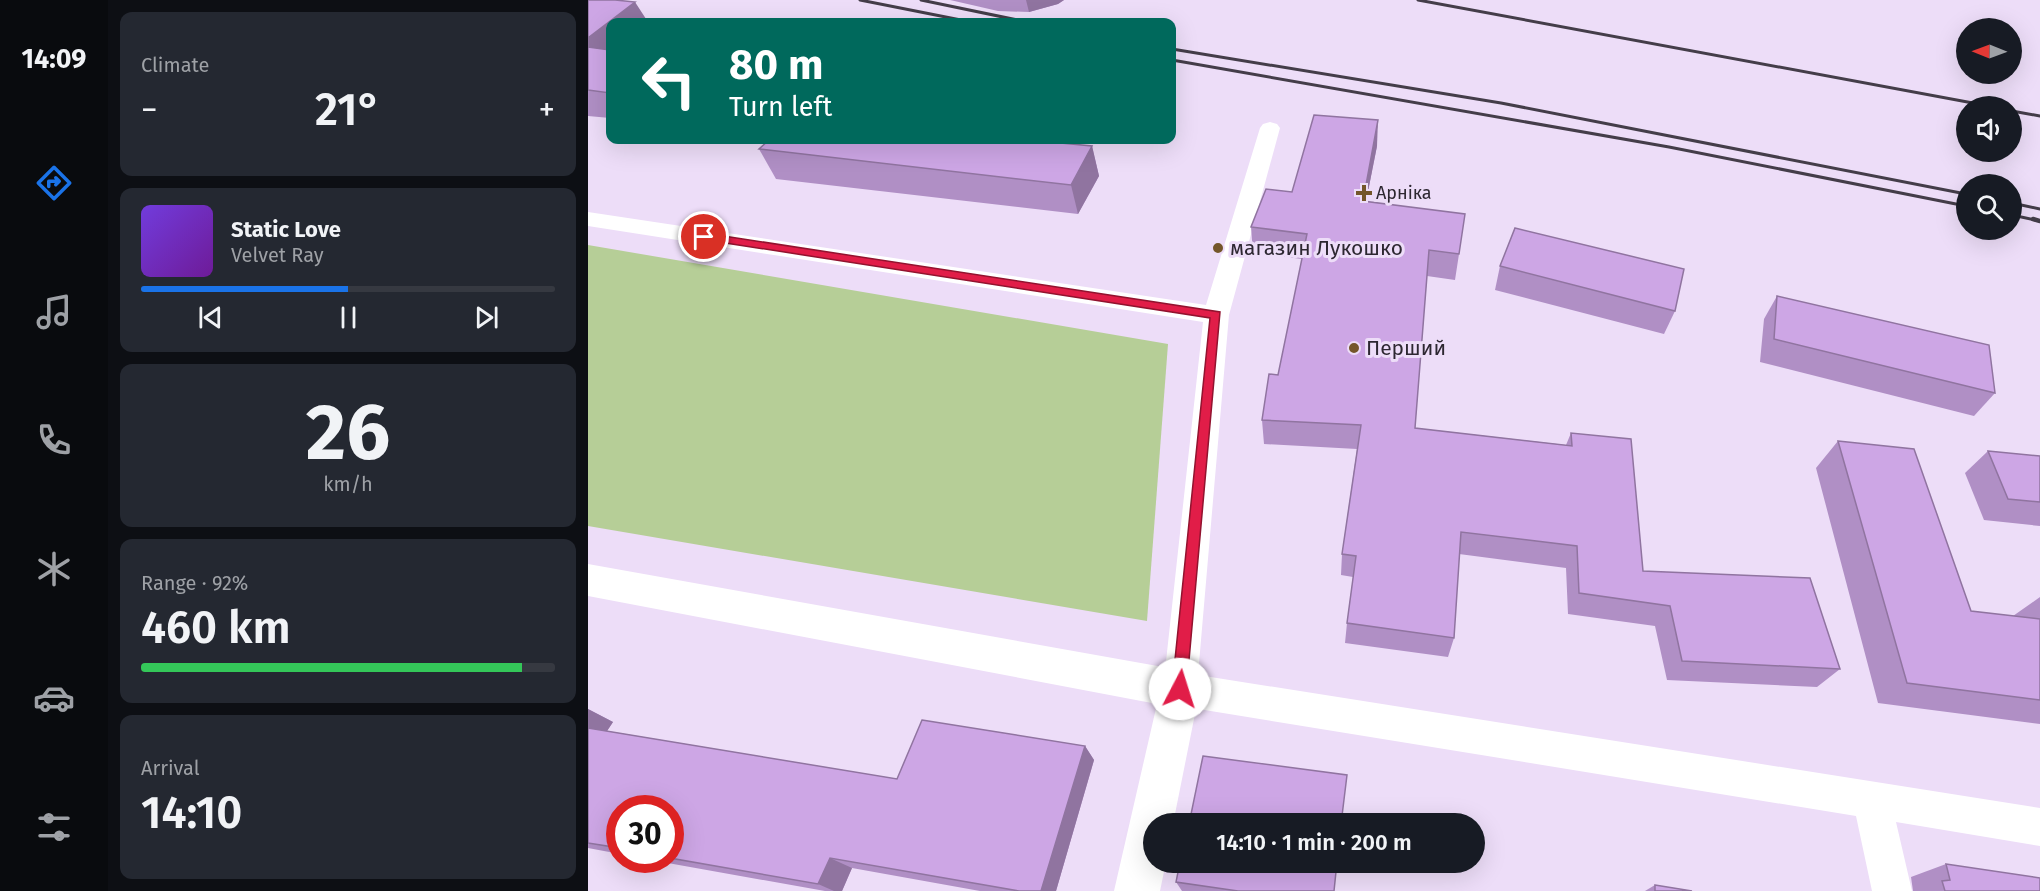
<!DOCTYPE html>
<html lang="en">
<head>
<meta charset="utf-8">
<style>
	:root { --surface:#171b24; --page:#242831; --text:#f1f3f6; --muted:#9ea1a6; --line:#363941; --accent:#1a73e8 }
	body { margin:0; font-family:"Fira Sans",sans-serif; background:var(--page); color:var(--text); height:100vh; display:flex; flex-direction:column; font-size:22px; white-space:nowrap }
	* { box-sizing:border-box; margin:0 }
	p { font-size:20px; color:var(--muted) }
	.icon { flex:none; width:33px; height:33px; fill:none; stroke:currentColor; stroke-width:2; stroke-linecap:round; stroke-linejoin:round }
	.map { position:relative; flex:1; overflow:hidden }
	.drawer { display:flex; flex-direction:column; gap:12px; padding:12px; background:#0d0f14; width:480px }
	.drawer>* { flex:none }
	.banner { position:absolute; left:18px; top:18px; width:570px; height:126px; border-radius:12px; box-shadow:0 6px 24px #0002; background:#00695c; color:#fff; overflow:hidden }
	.needle { width:39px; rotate:271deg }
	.controls { position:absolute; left:1368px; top:18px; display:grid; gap:12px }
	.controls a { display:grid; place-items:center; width:66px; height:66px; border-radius:50%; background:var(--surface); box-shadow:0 6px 24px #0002; font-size:30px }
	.speed { position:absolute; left:18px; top:795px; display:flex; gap:12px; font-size:30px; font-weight:700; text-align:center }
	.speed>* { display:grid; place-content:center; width:78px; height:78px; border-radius:50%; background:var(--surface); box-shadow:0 6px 24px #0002; line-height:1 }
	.speed .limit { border:9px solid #d22; background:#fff; color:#111 }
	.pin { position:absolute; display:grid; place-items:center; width:51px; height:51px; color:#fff; margin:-26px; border:3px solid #fff; border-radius:50%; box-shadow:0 2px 6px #0007 }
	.me { position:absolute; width:66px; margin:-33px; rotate:5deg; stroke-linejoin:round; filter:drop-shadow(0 0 4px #0008) }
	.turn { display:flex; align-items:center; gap:21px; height:126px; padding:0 24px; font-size:27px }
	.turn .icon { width:78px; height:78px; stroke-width:2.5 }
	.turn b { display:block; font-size:42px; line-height:51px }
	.big { font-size:45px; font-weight:600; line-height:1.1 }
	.drawer .widget { flex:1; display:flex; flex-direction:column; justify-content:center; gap:9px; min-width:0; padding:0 21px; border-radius:12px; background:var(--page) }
	.drawer .dial { align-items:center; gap:0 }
	.dial b { font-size:78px; line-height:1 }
	.song { display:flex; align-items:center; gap:18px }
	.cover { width:72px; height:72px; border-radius:9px; background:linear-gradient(135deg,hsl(260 70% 55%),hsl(280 70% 35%)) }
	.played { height:6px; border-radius:3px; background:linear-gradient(90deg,var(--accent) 50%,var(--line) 50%) }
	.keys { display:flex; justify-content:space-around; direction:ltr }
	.heat { display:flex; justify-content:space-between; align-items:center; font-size:33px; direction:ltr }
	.charge { height:9px; border-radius:4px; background:linear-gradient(90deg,#34c759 92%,var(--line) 0) }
	.trip { position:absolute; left:555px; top:813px; width:342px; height:60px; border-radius:30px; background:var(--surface); box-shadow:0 6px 24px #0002; font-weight:600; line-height:60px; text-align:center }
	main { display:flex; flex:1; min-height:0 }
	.dock { display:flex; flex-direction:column; width:108px; justify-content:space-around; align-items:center; background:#090b0e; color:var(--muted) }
	.dock .icon { width:42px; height:42px }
	.dock .on { color:var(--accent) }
	.dock b { font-size:27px; color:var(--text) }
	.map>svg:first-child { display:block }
	.green { fill:#b6ce97 }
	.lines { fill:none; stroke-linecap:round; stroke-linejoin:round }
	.street { fill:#fff; fill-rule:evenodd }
	.secondary { fill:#fff; fill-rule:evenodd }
	.rail-far1 { stroke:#443d49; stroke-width:3 }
	.rail { stroke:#443d49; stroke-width:4.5 }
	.wall { fill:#b08fc5 }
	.shaded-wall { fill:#9074a0 }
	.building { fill:#cda6e5; stroke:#9074a0; stroke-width:1.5 }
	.route { fill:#e11d48; stroke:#92132f; stroke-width:1.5 }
	.poi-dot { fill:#74562a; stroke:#edddf8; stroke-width:2 }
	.labels { text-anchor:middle; stroke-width:6; stroke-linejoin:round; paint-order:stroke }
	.far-poi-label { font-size:18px; fill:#2d2731; stroke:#edddf8; text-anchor:start }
	.poi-label { font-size:21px; fill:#2d2731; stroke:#edddf8; text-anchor:start }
</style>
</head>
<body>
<main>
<nav class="dock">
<b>14:09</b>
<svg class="icon on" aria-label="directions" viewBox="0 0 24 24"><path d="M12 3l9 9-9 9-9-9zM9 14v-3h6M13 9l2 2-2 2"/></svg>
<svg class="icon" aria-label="music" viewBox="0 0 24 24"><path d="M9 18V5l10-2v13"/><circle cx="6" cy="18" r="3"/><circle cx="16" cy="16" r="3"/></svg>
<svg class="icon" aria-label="phone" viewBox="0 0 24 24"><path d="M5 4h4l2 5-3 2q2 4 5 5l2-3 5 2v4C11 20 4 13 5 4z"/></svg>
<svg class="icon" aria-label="climate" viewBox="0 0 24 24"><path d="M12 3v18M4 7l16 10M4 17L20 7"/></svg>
<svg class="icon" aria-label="car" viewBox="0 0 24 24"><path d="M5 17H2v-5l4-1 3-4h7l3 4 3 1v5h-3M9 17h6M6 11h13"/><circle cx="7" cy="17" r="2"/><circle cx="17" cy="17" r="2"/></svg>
<svg class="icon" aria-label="filters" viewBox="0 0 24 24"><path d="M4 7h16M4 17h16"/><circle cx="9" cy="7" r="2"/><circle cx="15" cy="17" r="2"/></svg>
</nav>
<section class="drawer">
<div class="widget"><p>Climate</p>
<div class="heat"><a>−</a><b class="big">21°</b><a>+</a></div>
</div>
<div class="widget">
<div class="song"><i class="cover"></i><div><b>Static Love</b><p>Velvet Ray</p></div></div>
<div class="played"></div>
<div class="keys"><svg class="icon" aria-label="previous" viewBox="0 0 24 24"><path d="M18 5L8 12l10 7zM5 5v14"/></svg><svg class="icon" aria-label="pause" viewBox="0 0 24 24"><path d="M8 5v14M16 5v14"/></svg><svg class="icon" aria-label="next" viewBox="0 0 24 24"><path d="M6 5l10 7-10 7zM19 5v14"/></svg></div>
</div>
<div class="widget dial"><b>26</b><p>km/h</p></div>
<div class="widget"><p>Range · 92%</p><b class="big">460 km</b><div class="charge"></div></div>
<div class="widget"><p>Arrival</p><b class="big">14:10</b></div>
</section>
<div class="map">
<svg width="1452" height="891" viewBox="0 0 1452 891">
	<rect width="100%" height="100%" fill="#edddf8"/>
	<polygon class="green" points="0,245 580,344 559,621 0,526"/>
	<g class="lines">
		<polygon class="street" points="682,122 689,124 692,128 641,315 610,675 1452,808 1452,846 1308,822 1324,891 1284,891 1268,816 592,706 580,701 575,689 615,322 0,226 0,212 618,305 672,128 675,124"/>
		<polygon class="secondary" points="0,564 592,670 606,675 612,689 585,824 566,824 566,862 578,862 572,891 526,891 569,704 0,596"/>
		<g class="rail-far1">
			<polyline points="272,0 383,22"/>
			<polyline points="333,0 439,22"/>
			<polyline points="830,0 1401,106"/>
			<polyline points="584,49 913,103 1378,194"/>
			<polyline points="584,60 1081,147 1378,206"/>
			<polyline points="1424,111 1452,116"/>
			<polyline points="1424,203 1452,209"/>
			<polyline points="1424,215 1452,221"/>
		</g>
		<polyline class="rail" points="1445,219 1452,221"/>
	</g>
	<g class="wall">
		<polygon points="0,0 22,22 22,118 0,116"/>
		<polygon points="362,0 476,0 470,4 441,12 410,11"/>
		<polygon points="504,146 511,176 490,214 188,179 171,149"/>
		<polygon points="789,146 778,201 871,254 867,280 839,276 827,428 978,445 983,433 1055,571 1252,669 1229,687 1079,680 1067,626 980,614 978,568 871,554 866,638 860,657 757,643 759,623 765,577 753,575 754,554 769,449 676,444 674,420 690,375 714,259 665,253 663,227"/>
		<polygon points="912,266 1087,311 1076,334 907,290"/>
		<polygon points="1189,296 1407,393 1386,416 1172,362 1176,319"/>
		<polygon points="1250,441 1383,611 1425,616 1452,597 1452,724 1290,703 1228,468"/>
		<polygon points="1400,451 1452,456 1452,526 1396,520 1377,473"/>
		<polygon points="0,709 25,722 19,731 309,779 497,746 506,760 468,891 392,891 264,868 254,891 237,891 63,860 82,860 82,808 32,808 32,854 0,848"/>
		<polygon points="1358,864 1452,891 1325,891 1323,877"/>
		<polygon points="588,882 746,891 594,891"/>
		<polygon points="1067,885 1104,891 1057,891"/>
	</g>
	<g class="shaded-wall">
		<polygon points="438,0 476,0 470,4 441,12"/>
		<polygon points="47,2 60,22 22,22 22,62 0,61 0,38"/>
		<polygon points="790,120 789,146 773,227 775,201"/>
		<polygon points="504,146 511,176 490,214 483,185"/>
		<polygon points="0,709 25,722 13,740 0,733"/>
		<polygon points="497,746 506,760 468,891 453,891"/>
		<polygon points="242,858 264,868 254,891 246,891 230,884"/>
	</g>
	<g class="building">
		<polygon points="0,0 27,0 47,2 0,38"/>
		<polygon points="0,47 22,50 22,93 0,90"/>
		<polygon points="726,115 790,120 775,201 877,214 871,254 841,250 827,428 984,446 983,433 1043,439 1055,571 1222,578 1252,669 1094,661 1082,606 991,593 989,546 873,532 866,638 759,623 768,556 754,554 773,425 674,420 681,374 690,375 719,234 663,227 678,189 704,192"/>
		<polygon points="181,140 441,140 504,146 483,185 171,149"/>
		<polygon points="927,228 1096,269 1087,311 912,266"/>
		<polygon points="1189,296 1401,345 1407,393 1186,339"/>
		<polygon points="1250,441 1326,449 1383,611 1452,619 1452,700 1319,683"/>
		<polygon points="1400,451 1452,456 1452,502 1420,499"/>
		<polygon points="334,720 497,746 453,891 431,891 242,858 230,884 82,858 82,808 32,808 32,848 0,843 0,728 309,779"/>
		<polygon points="615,756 759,775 753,824 601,824"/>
		<polygon points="592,862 749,862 746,891 650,891 588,882"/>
		<polygon points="1358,864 1452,878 1452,891 1357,891 1354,881 1362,880"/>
		<polygon points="1067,885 1104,891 1067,891"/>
	</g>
	<polygon class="route" points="116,233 632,312 598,694 592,697 586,694 584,689 622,318 112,239 112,234"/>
	<g class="poi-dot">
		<path d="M773 184h6v6h6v6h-6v6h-6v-6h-6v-6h6z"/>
		<circle cx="630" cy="248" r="6"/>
		<circle cx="766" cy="348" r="6"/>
	</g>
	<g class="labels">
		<g class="far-poi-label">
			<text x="788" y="199">Арніка</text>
		</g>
		<g class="poi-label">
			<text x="642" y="255">магазин Лукошко</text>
			<text x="778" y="355">Перший</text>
		</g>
	</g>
</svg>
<div class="controls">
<a><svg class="needle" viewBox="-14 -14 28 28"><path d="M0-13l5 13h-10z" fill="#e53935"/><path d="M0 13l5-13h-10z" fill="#9ea1a6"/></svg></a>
<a><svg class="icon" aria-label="sound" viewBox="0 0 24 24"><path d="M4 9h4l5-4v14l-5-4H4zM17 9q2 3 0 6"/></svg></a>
<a><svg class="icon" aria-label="search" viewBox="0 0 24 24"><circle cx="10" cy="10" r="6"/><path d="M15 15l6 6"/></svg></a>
</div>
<div class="speed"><div class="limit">30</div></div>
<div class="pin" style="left:116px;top:237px;background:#d93025"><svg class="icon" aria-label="arrive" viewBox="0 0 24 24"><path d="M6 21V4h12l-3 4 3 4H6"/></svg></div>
<svg class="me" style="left:592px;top:689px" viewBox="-20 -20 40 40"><circle r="19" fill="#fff"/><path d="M0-13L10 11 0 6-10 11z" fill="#e11d48"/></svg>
<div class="trip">14:10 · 1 min · 200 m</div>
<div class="banner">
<div class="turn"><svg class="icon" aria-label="left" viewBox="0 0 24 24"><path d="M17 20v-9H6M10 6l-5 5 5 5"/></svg><div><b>80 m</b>Turn left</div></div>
</div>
</div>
</main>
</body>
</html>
